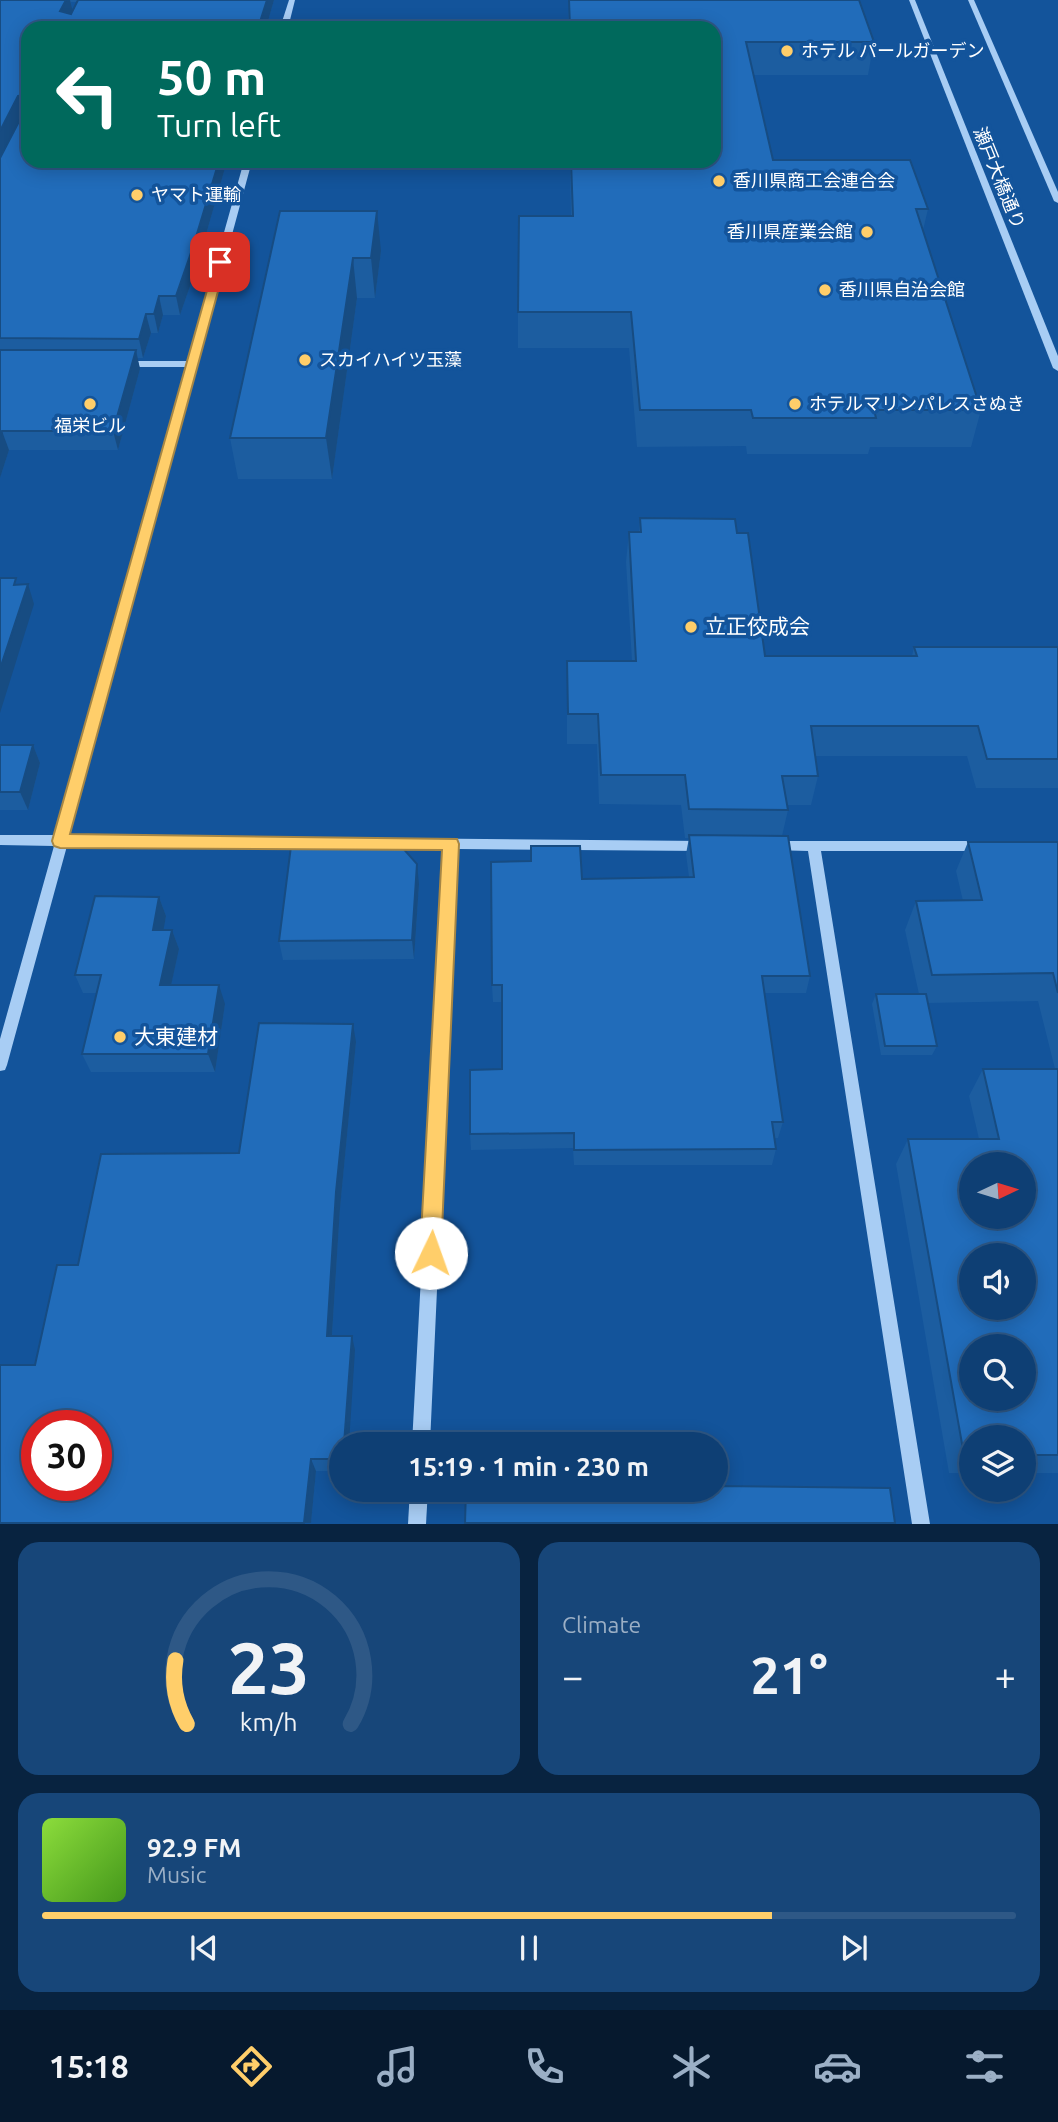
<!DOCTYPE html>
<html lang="en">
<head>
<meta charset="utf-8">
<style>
	:root { --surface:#0e3f74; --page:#174679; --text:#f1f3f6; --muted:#9bafc5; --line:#2e5886; --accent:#ffce6a }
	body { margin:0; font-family:Ubuntu,"Noto Sans JP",sans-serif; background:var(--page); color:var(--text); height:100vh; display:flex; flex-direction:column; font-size:26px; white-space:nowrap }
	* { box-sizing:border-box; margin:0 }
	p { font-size:23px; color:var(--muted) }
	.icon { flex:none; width:38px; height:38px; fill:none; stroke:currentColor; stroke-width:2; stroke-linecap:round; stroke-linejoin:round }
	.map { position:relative; height:1524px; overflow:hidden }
	.side { display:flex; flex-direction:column; gap:18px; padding:18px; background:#082340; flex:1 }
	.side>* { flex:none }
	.banner { position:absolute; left:21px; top:21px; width:700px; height:147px; border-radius:21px; box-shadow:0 4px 18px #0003,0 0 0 2px var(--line); background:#00695c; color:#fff; overflow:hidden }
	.needle { width:46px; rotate:86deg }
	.tools { position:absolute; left:959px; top:1152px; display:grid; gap:14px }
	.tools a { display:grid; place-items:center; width:77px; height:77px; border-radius:50%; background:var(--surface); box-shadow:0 4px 18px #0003,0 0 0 2px var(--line); font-size:35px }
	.speed { position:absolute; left:21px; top:1410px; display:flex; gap:14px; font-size:35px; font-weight:700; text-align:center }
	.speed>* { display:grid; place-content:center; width:91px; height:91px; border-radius:50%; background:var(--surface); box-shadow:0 4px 18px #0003,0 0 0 2px var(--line); line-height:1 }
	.speed .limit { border:10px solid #d22; background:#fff; color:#111 }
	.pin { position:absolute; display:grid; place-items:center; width:60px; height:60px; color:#fff; margin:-30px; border-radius:14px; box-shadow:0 4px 10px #0006 }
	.me { position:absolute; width:77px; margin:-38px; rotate:3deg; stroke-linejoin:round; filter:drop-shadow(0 0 5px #0008) }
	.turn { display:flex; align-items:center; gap:24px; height:147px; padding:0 21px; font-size:32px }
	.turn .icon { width:91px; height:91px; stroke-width:2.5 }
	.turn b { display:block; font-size:49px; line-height:60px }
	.big { font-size:52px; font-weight:700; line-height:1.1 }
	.side .card { flex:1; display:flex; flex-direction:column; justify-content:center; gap:10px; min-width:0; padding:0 24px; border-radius:21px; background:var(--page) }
	.side .dial { align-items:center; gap:0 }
	.dial svg { height:182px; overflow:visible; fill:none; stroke:var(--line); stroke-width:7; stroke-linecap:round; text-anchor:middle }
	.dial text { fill:var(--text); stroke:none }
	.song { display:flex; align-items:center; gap:21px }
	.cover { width:84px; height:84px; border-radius:10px; background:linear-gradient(135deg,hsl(90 70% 55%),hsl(100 70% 35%)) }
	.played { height:7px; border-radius:4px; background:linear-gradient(90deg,var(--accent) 75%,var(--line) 75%) }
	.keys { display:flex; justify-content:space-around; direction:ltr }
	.heat { display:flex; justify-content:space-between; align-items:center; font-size:38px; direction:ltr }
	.side .tiles { flex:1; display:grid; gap:18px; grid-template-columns:1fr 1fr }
	.card:last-child { grid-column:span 2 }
	.trip { position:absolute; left:329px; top:1432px; width:399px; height:70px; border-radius:35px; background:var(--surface); box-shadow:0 4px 18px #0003,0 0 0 2px var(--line); font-weight:700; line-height:70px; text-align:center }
	.menu { display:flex; height:112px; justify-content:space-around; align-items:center; background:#06192e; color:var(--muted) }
	.menu .icon { width:49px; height:49px }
	.menu .on { color:var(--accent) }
	.menu b { font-size:32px; color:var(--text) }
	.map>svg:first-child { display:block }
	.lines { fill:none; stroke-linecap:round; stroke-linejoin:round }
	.minor { fill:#a8cdf4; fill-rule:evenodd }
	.wall { fill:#1c5da0; fill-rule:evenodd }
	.shaded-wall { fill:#174c82 }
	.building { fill:#216cba; stroke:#174c82; stroke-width:2; fill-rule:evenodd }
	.route { fill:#ffce6a; stroke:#a68645; stroke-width:2 }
	.poi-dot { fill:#ffce6a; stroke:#13549b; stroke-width:2.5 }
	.labels { text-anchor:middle; stroke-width:7; stroke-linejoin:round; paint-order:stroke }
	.far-poi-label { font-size:18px; fill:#fff; stroke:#13549b; text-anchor:start }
	.far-street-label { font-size:18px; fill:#fff; stroke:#13549b }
	.poi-label { font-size:21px; fill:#fff; stroke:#13549b; text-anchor:start }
</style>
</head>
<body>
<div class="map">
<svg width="1058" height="1524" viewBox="0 0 1058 1524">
	<rect width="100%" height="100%" fill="#13549b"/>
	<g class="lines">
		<g class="minor">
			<polygon points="289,0 295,0 288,28 280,28"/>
			<polygon points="909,0 915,0 1058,356 1058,371 1053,368"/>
			<polygon points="968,0 974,0 1058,192 1058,203 1054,201"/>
			<polygon points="244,161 252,161 69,835 703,841 708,842 709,846 708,850 703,851 457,849 430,1444 412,1444 444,849 67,846 7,1065 5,1070 0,1071 0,1039 54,846 0,845 0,835 57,835 187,367 123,367 118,364 123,361 188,361"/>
			<polygon points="774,841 983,841 988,842 989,846 988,850 983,851 821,851 930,1524 912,1524 808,851 769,850 768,846 769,842"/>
			<polygon points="410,1489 428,1489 426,1524 408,1524"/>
		</g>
	</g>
	<g class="wall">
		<path d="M 0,0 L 274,0 L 266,28 L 28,28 L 28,161 L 227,161 L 197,266 L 180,315 L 163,315 L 158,333 L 151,333 L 143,358 L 137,358 L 140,369 L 118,450 L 9,450 L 0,478 ZM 71,2 L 77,2 L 72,11 Z"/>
		<polygon points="569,0 874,42 868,75 753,75 773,160 928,209 923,230 981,410 971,447 870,447 868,454 747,454 746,446 637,447 629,348 518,348 518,312 571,216 570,161 714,161 714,28 568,28"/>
		<polygon points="280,211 381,251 375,298 357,298 332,479 238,479 230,438"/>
		<polygon points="640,518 737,533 765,656 912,656 914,647 1058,647 1058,788 976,788 967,756 815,756 818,776 811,805 787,805 788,810 782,836 810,976 806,993 765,993 783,1122 778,1138 774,1138 776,1149 772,1165 574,1165 573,1148 471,1150 470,1134 502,1069 502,1002 493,1002 492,985 531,861 531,846 582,879 689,877 686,854 689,838 685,838 681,805 599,804 597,744 567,744 567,661 632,661 626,562 629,532 639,532"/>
		<polygon points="0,745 33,745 40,763 28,810 0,810"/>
		<polygon points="968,842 1058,842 1058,1473 1024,1473 1024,1437 971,1437 971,1473 949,1473 896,1164 908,1139 979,1139 969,1096 983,1069 1055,1069 1038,1001 928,1003 937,1046 932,1055 881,1055 872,1004 876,994 919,994 905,930 916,901 963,901 956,871"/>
		<polygon points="419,884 414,959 283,960 279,941"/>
		<polygon points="159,897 166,916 163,930 172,930 179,949 171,985 225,1004 215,1072 91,1072 82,1054 96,993 83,993 75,975"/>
		<polygon points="356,1042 340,1208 332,1336 355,1350 341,1444 341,1471 316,1471 311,1523 0,1523 35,1365 78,1265 239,1153"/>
	</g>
	<g class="shaded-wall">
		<polygon points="66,0 70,0 73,12 64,28 60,11"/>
		<polygon points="267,0 274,0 266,28 258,28"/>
		<polygon points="25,95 28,106 0,160 0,131 18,96"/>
		<polygon points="219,161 227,161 197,266 180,315 176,296"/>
		<polygon points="377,211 381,251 375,298 371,258"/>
		<polygon points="353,258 357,298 332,479 326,438"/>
		<polygon points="159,296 163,315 158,333 154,314"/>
		<polygon points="146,314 151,333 143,358 139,339"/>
		<polygon points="136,350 140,369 118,450 113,431"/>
		<polygon points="2,431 9,450 0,478 0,437"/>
		<polygon points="28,584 34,604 0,713 0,669"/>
		<polygon points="33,745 40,763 28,810 20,792"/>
		<polygon points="417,864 419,884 414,959 412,940"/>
		<polygon points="159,897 166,916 160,949 153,930"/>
		<polygon points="172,930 179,949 167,1004 160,985"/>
		<polygon points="219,985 225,1004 215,1072 208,1054"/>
		<polygon points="353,1024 356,1042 340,1208 331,1350 327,1336 336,1192"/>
		<polygon points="352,1336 355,1350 349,1444 344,1444"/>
		<polygon points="311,1459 316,1471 311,1523 304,1523"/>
	</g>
	<g class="building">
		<polygon points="0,0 66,0 60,11 71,14 78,0 267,0 258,28 28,28 28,161 219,161 193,247 176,296 159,296 154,314 146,314 139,339 0,338 0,158 26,108 25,95 18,96 0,131"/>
		<polygon points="569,0 859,0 874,42 746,42 773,160 910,160 928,209 916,209 981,410 874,410 876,418 753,418 751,410 640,410 631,312 518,312 519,216 573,216 571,161 714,161 714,28 570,28"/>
		<polygon points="280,211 377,211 371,258 353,258 326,438 230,438"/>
		<polygon points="0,350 136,350 113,431 2,431 0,437"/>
		<polygon points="640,518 735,519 737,533 748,533 765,656 917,656 914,647 1058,647 1058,759 987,759 978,726 811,726 818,776 782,776 788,810 689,809 685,775 601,775 598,714 568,714 567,661 636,661 629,532 641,532"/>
		<polygon points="0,578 16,578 14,585 28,584 0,669"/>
		<polygon points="0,745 33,745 20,792 0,792"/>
		<polygon points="689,835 788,836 810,976 762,976 783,1122 772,1122 776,1149 574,1150 574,1133 470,1134 470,1070 502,1069 502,985 492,985 491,862 531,861 531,846 580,846 582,879 694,877"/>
		<polygon points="968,842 1058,842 1058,993 1053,973 932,975 916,901 982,900"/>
		<polygon points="291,846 401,846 417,864 412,940 279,941"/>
		<polygon points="95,896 159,897 153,930 172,930 160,985 219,985 208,1054 82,1054 101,975 75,975"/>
		<polygon points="876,994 926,994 937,1046 885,1046"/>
		<path d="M 259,1023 L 353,1024 L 336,1192 L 327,1336 L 352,1336 L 344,1444 L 341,1444 L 341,1459 L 311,1459 L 304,1523 L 0,1523 L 0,1365 L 35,1365 L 57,1265 L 78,1265 L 101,1154 L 239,1153 ZM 37,1426 L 96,1426 L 96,1486 L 37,1486 Z"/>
		<path d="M 983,1069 L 1058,1069 L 1058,1455 L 1024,1455 L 1024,1437 L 971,1437 L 971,1455 L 964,1455 L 908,1139 L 999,1139 ZM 971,1164 L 1024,1164 L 1024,1216 L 971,1216 ZM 971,1255 L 1024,1255 L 1024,1307 L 971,1307 ZM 971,1346 L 1024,1346 L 1024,1398 L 971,1398 Z"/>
		<polygon points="716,1486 890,1488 895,1523 465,1523 466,1489 716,1489"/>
	</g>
	<polygon class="route" points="220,259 226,262 70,834 457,839 459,844 441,1253 438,1260 431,1263 423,1260 420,1253 442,850 60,848 54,846 52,841 215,262"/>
	<g class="poi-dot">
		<circle cx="787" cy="51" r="7"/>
		<circle cx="719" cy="181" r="7"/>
		<circle cx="137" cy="195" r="7"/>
		<circle cx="867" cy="232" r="7"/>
		<circle cx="825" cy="290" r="7"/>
		<circle cx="305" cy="360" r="7"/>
		<circle cx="90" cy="404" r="7"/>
		<circle cx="795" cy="404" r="7"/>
		<circle cx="691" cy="627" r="7"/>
		<circle cx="120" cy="1037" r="7"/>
	</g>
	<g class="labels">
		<g class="far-poi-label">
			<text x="801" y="57">ホテル パールガーデン</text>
			<text x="733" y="187">香川県商工会連合会</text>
			<text x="151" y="201">ヤマト運輸</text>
			<text x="853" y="238" text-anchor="end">香川県産業会館</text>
			<text x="839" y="296">香川県自治会館</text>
			<text x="319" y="366">スカイハイツ玉藻</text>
			<text x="809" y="410">ホテルマリンパレスさぬき</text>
			<text x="90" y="432" text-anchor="middle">福栄ビル</text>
		</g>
		<g class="far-street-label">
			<text transform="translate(999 178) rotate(68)" y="6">瀬戸大橋通り</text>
		</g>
		<g class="poi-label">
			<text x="705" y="634">立正佼成会</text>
			<text x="134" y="1044">大東建材</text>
		</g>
	</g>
</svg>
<div class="tools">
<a><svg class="needle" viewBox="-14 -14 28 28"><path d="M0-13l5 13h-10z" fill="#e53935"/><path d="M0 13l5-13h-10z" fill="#9bafc5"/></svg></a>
<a><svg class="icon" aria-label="sound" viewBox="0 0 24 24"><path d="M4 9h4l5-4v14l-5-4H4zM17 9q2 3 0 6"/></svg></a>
<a><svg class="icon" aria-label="search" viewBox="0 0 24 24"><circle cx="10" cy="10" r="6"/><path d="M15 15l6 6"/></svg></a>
<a><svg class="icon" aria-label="layers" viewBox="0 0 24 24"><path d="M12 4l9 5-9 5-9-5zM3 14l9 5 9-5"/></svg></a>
</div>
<div class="speed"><div class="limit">30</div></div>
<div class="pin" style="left:220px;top:262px;background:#d93025"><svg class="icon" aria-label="arrive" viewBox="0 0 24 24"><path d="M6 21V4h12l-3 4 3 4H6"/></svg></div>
<svg class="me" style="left:431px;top:1253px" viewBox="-20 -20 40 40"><circle r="19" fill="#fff"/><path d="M0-13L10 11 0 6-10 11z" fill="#ffce6a"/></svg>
<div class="trip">15:19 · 1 min · 230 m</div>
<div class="banner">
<div class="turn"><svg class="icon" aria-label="left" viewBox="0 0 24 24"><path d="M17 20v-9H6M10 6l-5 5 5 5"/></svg><div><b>50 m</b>Turn left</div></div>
</div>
</div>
<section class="side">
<div class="tiles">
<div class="card dial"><svg viewBox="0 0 100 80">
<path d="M14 69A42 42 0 1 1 86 69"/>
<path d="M14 69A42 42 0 0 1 9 41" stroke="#ffce6a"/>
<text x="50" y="56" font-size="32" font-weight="700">23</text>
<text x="50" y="72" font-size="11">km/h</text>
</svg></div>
<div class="card"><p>Climate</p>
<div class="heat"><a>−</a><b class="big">21°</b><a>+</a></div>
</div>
<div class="card">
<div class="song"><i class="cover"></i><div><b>92.9 FM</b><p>Music</p></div></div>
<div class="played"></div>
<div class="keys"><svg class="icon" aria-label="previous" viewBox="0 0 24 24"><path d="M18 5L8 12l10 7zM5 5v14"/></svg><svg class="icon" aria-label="pause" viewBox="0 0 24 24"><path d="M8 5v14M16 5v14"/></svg><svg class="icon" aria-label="next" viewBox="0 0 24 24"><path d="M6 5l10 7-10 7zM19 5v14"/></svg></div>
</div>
</div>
</section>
<nav class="menu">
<b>15:18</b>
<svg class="icon on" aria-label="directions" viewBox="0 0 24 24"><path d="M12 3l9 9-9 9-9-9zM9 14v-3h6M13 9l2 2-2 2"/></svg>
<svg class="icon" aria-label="music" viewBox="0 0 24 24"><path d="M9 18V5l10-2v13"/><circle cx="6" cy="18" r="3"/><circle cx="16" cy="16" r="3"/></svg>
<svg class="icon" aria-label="phone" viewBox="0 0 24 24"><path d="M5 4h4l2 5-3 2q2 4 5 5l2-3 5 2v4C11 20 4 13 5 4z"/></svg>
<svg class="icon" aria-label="climate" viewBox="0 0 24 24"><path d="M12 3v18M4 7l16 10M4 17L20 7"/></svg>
<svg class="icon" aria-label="car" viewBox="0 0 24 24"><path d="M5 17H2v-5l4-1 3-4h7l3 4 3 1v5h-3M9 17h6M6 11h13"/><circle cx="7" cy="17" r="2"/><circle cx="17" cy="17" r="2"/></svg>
<svg class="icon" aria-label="filters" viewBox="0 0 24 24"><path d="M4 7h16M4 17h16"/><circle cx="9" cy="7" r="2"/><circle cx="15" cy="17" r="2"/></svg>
</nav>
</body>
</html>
